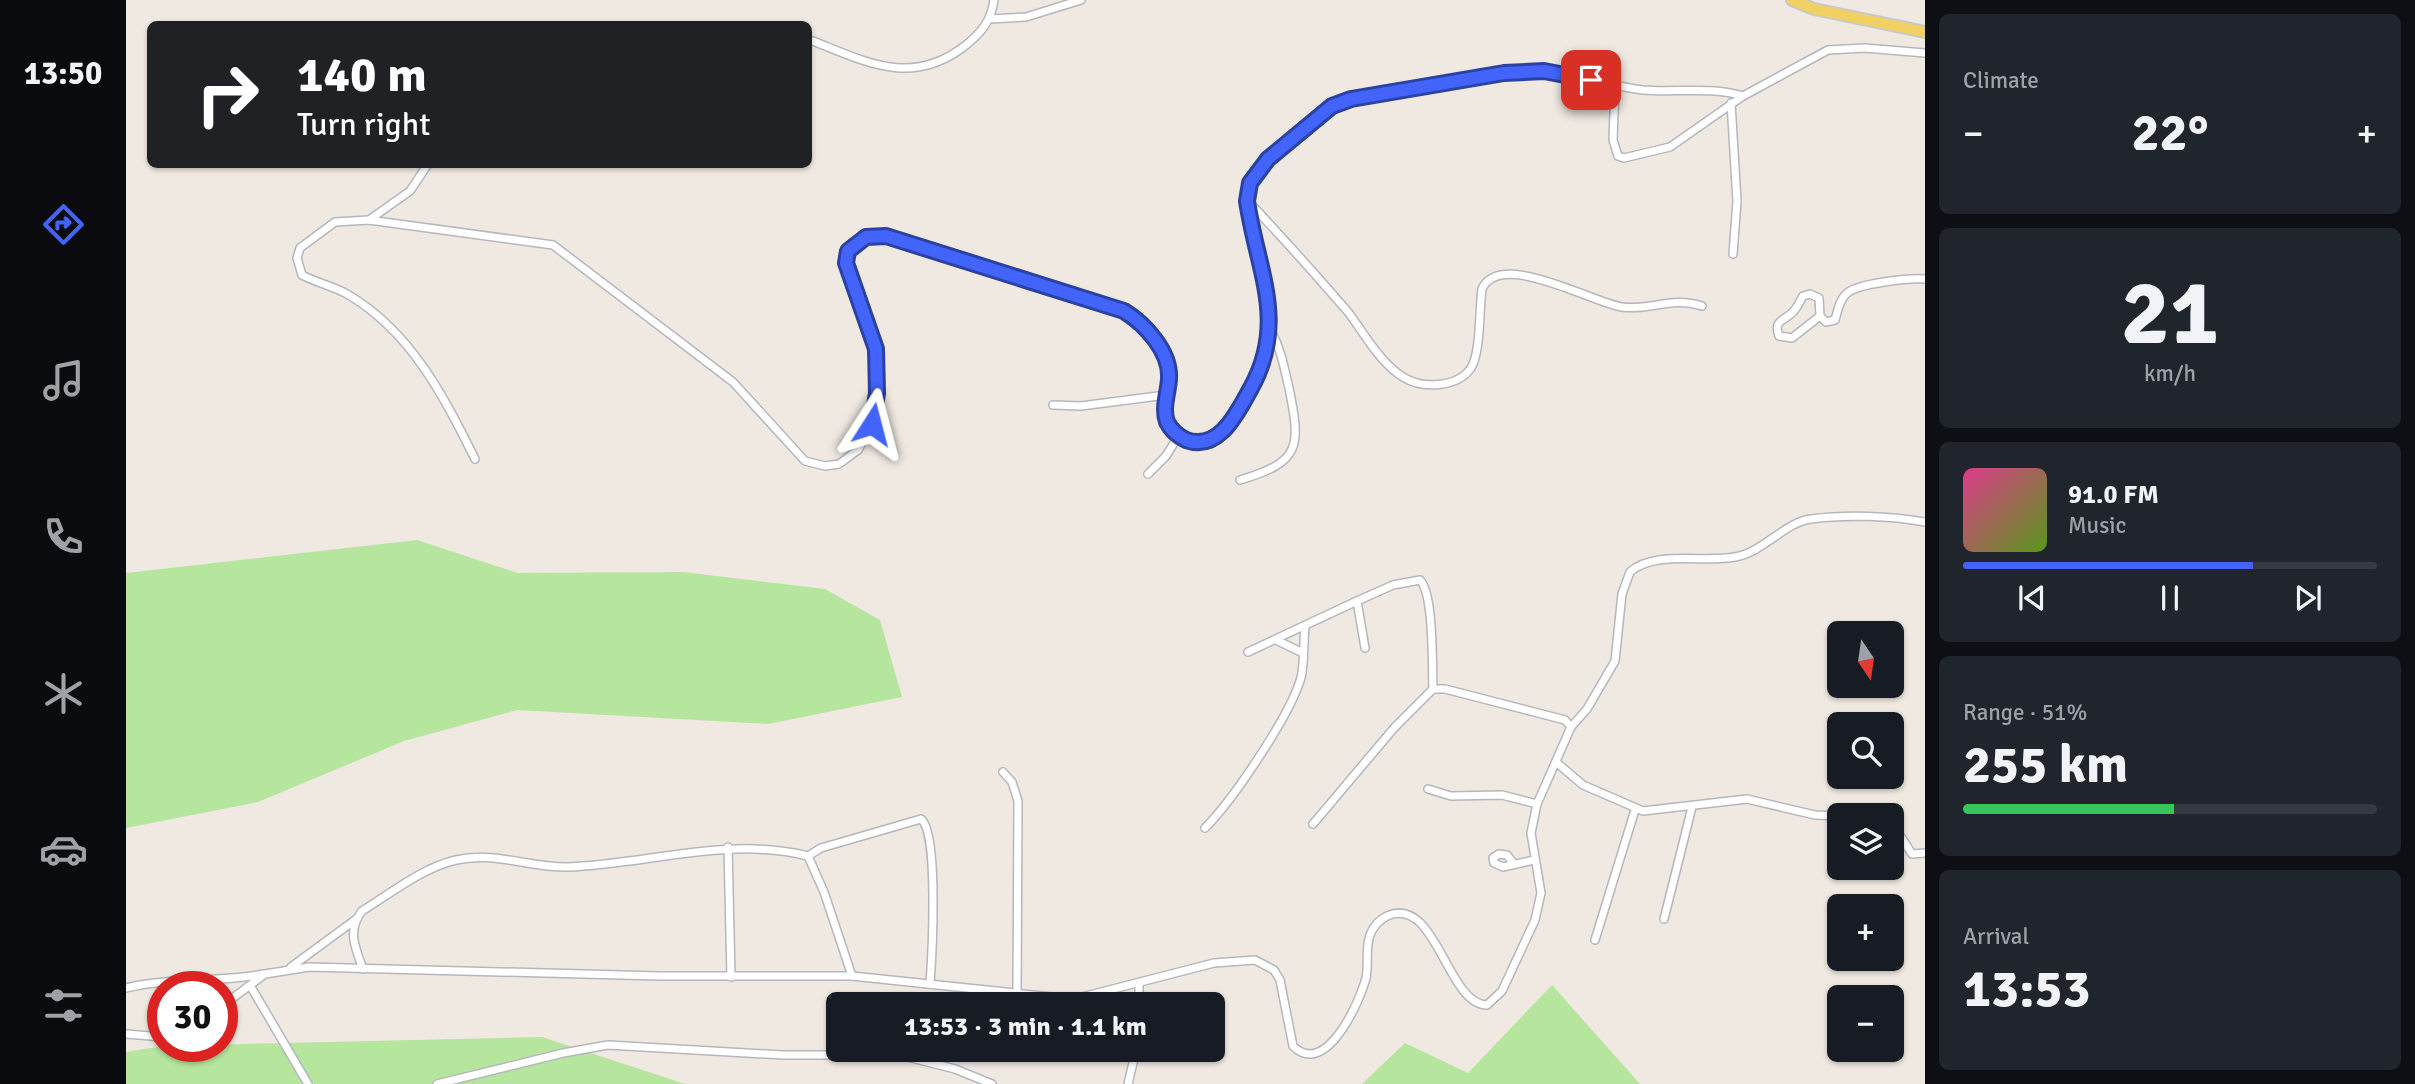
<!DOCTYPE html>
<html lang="en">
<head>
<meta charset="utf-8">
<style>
	:root { --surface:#171b24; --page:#20242c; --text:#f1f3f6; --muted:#9ea1a6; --line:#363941; --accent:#4264fb }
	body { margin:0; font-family:Signika,sans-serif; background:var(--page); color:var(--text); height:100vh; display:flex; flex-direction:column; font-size:26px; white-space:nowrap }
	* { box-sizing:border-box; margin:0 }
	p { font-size:23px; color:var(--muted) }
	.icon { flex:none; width:38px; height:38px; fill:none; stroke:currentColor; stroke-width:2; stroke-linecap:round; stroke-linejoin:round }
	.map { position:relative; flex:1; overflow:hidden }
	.sheet { display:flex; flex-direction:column; gap:14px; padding:14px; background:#0d0f14; width:490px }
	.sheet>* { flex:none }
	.banner { position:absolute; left:21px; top:21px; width:665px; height:147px; border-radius:10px; box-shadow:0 2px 5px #0004; background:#202124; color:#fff; overflow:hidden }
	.needle { width:46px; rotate:167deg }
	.tools { position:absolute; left:1701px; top:621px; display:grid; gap:14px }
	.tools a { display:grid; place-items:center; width:77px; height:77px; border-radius:10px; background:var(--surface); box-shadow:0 2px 5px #0004; font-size:35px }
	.speed { position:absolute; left:21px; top:971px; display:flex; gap:14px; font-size:35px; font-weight:700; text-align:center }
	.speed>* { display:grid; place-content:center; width:91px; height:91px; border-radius:50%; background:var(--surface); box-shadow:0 2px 5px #0004; line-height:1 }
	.speed .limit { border:10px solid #d22; background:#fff; color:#111 }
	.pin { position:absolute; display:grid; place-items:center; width:60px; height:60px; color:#fff; margin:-30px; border-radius:14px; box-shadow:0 4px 10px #0006 }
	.me { position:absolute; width:77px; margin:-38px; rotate:9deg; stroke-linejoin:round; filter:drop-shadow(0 0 5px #0008) }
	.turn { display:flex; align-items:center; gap:24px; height:147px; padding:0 35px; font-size:32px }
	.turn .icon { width:91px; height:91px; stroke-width:2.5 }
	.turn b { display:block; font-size:49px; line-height:60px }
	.big { font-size:52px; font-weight:700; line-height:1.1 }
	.sheet .card { flex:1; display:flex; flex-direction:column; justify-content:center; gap:10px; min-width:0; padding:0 24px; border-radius:10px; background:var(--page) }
	.sheet .dial { align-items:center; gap:0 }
	.dial b { font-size:91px; line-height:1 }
	.song { display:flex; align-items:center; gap:21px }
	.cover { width:84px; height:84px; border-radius:10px; background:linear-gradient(135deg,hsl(330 70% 55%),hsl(90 70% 35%)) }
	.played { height:7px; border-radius:4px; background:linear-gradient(90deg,var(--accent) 70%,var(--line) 70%) }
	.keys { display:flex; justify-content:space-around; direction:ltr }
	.heat { display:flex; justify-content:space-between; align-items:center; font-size:38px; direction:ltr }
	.charge { height:10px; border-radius:5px; background:linear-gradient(90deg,#34c759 51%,var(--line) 0) }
	.trip { position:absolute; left:700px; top:992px; width:399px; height:70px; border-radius:10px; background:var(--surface); box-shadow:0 2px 5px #0004; font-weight:700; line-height:70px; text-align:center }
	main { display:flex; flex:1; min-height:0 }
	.menu { display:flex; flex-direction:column; width:126px; justify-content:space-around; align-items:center; background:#090b0e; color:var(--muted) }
	.menu .icon { width:49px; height:49px }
	.menu .on { color:var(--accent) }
	.menu b { font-size:32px; color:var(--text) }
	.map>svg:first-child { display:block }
	.green { fill:#b6e59e }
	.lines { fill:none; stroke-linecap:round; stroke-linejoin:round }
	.street-casing { stroke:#b4b7c1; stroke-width:10 }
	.primary-casing { stroke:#c9c9c9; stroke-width:14 }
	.street { stroke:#fff; stroke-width:7 }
	.primary { stroke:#f2d163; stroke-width:10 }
	.route-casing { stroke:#2b41a3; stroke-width:18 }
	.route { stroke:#4264fb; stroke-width:12 }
</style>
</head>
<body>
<main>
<nav class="menu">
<b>13:50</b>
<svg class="icon on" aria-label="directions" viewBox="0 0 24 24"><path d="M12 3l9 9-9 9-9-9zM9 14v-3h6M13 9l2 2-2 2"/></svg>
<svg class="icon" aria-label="music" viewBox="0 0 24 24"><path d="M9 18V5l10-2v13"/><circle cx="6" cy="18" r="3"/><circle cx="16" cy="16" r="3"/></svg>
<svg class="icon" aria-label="phone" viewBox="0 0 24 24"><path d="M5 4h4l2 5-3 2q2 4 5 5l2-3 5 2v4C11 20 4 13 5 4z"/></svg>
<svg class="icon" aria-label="climate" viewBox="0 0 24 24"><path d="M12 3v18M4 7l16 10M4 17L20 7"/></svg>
<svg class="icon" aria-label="car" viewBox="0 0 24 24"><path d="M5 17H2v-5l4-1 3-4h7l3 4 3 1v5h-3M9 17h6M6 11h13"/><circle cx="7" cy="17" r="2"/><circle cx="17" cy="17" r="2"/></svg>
<svg class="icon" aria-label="filters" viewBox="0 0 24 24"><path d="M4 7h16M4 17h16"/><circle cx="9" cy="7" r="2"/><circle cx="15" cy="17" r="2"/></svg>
</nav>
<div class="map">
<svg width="1799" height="1084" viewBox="0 0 1799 1084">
	<rect width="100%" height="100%" fill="#efe9e1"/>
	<g class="green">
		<polygon points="291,540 392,573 557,572 699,589 754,620 776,697 642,724 391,710 278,741 132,802 0,828 0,573"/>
		<polygon points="1426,985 1514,1084 1236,1084 1279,1043 1342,1073"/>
		<polygon points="416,1037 559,1084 0,1084 0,1052 38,1046"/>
	</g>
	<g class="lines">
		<defs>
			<g id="street">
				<polyline points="864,19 900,17 955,0"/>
				<path d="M 687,41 C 742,63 787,87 840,45 C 856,32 865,21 868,0"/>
				<polyline points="1489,86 1487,140 1492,156 1498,158 1544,147 1617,96 1702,50 1739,48 1799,53"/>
				<polyline points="1605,103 1611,201 1607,254"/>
				<path d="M 1122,201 C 1156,237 1190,275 1222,312 C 1238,333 1254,363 1277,377 C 1296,389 1331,388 1345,368 C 1355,352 1353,309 1356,289 C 1374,249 1467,303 1496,307 C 1525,311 1545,296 1576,306"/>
				<polyline points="243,220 284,191 302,164"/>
				<path d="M 1684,294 L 1693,298 L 1694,316 L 1666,338 L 1653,336 C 1647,320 1658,321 1667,312 C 1671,308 1674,301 1677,296 Z"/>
				<path d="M 1694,316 L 1700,322 L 1709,320 C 1712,310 1713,301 1720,294 C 1731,283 1784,278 1799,279"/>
				<polyline points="927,405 955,406 1040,395"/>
				<path d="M 349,459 C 318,397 285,331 221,294 C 207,286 191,283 176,275 L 171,258 L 174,248 L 209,222 L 243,220 L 427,245 L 607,382 L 679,461 L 699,466 L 713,464 L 732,450 L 746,424 L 751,393 L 750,349 L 741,318 L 721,273 L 720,257 L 728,244 L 740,237 L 760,236 L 984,304 C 1011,317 1031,335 1041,364 C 1050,389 1025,424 1059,439 C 1067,442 1076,443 1084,439 C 1103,432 1111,412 1121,395 C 1131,376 1143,354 1145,332 C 1148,290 1109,217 1125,181 C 1134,160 1189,114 1210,105 C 1246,90 1286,88 1324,82 C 1355,77 1386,69 1418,72 C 1452,74 1484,86 1517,90 C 1549,93 1585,86 1617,96"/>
				<polyline points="1022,474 1040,456 1053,435"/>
				<path d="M 1114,480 C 1175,462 1175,447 1163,388 C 1158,367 1155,349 1145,331"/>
				<polyline points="1150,640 1175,652"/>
				<path d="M 1239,648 L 1231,601 L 1267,585 L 1294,580 C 1308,594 1306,666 1307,689"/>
				<polyline points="1122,652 1231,601"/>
				<polyline points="1430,762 1457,785 1517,811 1621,799 1689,815 1713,816"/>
				<polyline points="877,772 886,782 892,801 891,995"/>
				<polyline points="1302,789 1325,796 1376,795 1411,804"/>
				<polyline points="1766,823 1786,854 1799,853"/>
				<polyline points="1187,824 1268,728 1307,689 1319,689 1439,720 1445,727"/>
				<path d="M 1079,828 C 1107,800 1162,718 1174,681 C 1179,667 1177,642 1179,627"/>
				<polyline points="602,847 605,977"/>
				<polyline points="1388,864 1381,855 1373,854 1367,858 1368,863 1377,867 1408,860"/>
				<polyline points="1538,919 1566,807"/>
				<polyline points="1469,940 1509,810"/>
				<polyline points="165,967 229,920"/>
				<path d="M 237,969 C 229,948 221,930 236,911 C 265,893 298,867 330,860 C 368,851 405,868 442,867 C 523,864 601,836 682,856"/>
				<path d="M 726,976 L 698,892 L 682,856 L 695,848 L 795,819 C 813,833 806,957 804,984"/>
				<polyline points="1013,984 1013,1004"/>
				<polyline points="125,987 182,1084"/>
				<path d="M 0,988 C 45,977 93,983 138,974"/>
				<path d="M 96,1006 L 139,974 L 183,967 L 534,976 L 726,976 L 936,998 L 956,997 L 1088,963 L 1129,960 L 1148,970 L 1154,980 L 1167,1046 C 1200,1079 1234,1001 1240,978 C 1243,964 1239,948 1244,935 C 1247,927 1253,920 1261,916 C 1310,894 1321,1005 1361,1005 L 1376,991 L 1409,920 L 1415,893 L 1405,833 L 1411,804 L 1445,727 L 1461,709 L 1489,661 L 1496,594 L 1504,572 C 1529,550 1577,563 1609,557 C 1638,552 1659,522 1685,519 C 1721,514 1764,516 1799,522"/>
				<polyline points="0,1034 37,1037"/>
				<polyline points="311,1084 437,1053 482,1045 657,1055 774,1055 829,1069 866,1084"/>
				<polyline points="1002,1084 1010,1050"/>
			</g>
			<polyline id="primary" points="1666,0 1688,9 1799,32"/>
		</defs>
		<use href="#street" class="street-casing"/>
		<use href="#primary" class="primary-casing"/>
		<use href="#street" class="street"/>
		<use href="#primary" class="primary"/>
	</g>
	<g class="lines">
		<defs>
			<path id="route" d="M 746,424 L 751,393 L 750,349 L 720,263 L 722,251 L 740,237 L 760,236 L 998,311 C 1019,324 1045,352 1043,379 C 1042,394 1036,408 1041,422 C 1045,430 1052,436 1060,440 C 1094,452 1112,411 1125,388 C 1162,321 1131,270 1121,201 L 1124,183 L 1142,159 L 1206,106 L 1225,99 L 1378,73 L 1418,71 L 1465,80"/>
		</defs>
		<use href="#route" class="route-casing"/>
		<use href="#route" class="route"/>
	</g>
</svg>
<div class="tools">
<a><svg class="needle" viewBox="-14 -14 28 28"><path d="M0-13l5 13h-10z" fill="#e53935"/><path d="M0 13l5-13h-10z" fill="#9ea1a6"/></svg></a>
<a><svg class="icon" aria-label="search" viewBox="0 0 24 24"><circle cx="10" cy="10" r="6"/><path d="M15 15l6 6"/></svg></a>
<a><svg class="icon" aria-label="layers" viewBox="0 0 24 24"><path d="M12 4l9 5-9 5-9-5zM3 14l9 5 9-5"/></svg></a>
<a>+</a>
<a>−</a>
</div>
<div class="speed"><div class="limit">30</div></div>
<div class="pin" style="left:1465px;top:80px;background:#d93025"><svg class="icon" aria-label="arrive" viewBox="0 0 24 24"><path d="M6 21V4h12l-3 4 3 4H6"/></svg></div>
<svg class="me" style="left:746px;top:424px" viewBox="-20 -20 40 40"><path d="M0-17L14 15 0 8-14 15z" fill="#4264fb" stroke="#fff" stroke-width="4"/></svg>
<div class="trip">13:53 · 3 min · 1.1 km</div>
<div class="banner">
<div class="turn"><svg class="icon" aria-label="right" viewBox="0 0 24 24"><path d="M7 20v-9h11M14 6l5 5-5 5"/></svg><div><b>140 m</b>Turn right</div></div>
</div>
</div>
<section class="sheet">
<div class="card"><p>Climate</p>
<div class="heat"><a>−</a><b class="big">22°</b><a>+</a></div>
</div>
<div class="card dial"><b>21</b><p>km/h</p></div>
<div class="card">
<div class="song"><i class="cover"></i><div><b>91.0 FM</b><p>Music</p></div></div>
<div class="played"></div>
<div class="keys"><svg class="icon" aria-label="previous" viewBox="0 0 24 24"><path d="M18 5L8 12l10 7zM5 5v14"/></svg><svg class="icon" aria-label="pause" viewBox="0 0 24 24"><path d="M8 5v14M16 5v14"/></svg><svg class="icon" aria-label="next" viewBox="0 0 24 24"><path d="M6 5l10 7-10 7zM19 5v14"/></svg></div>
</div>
<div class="card"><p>Range · 51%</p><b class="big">255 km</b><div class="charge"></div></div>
<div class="card"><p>Arrival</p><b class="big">13:53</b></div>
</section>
</main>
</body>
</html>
